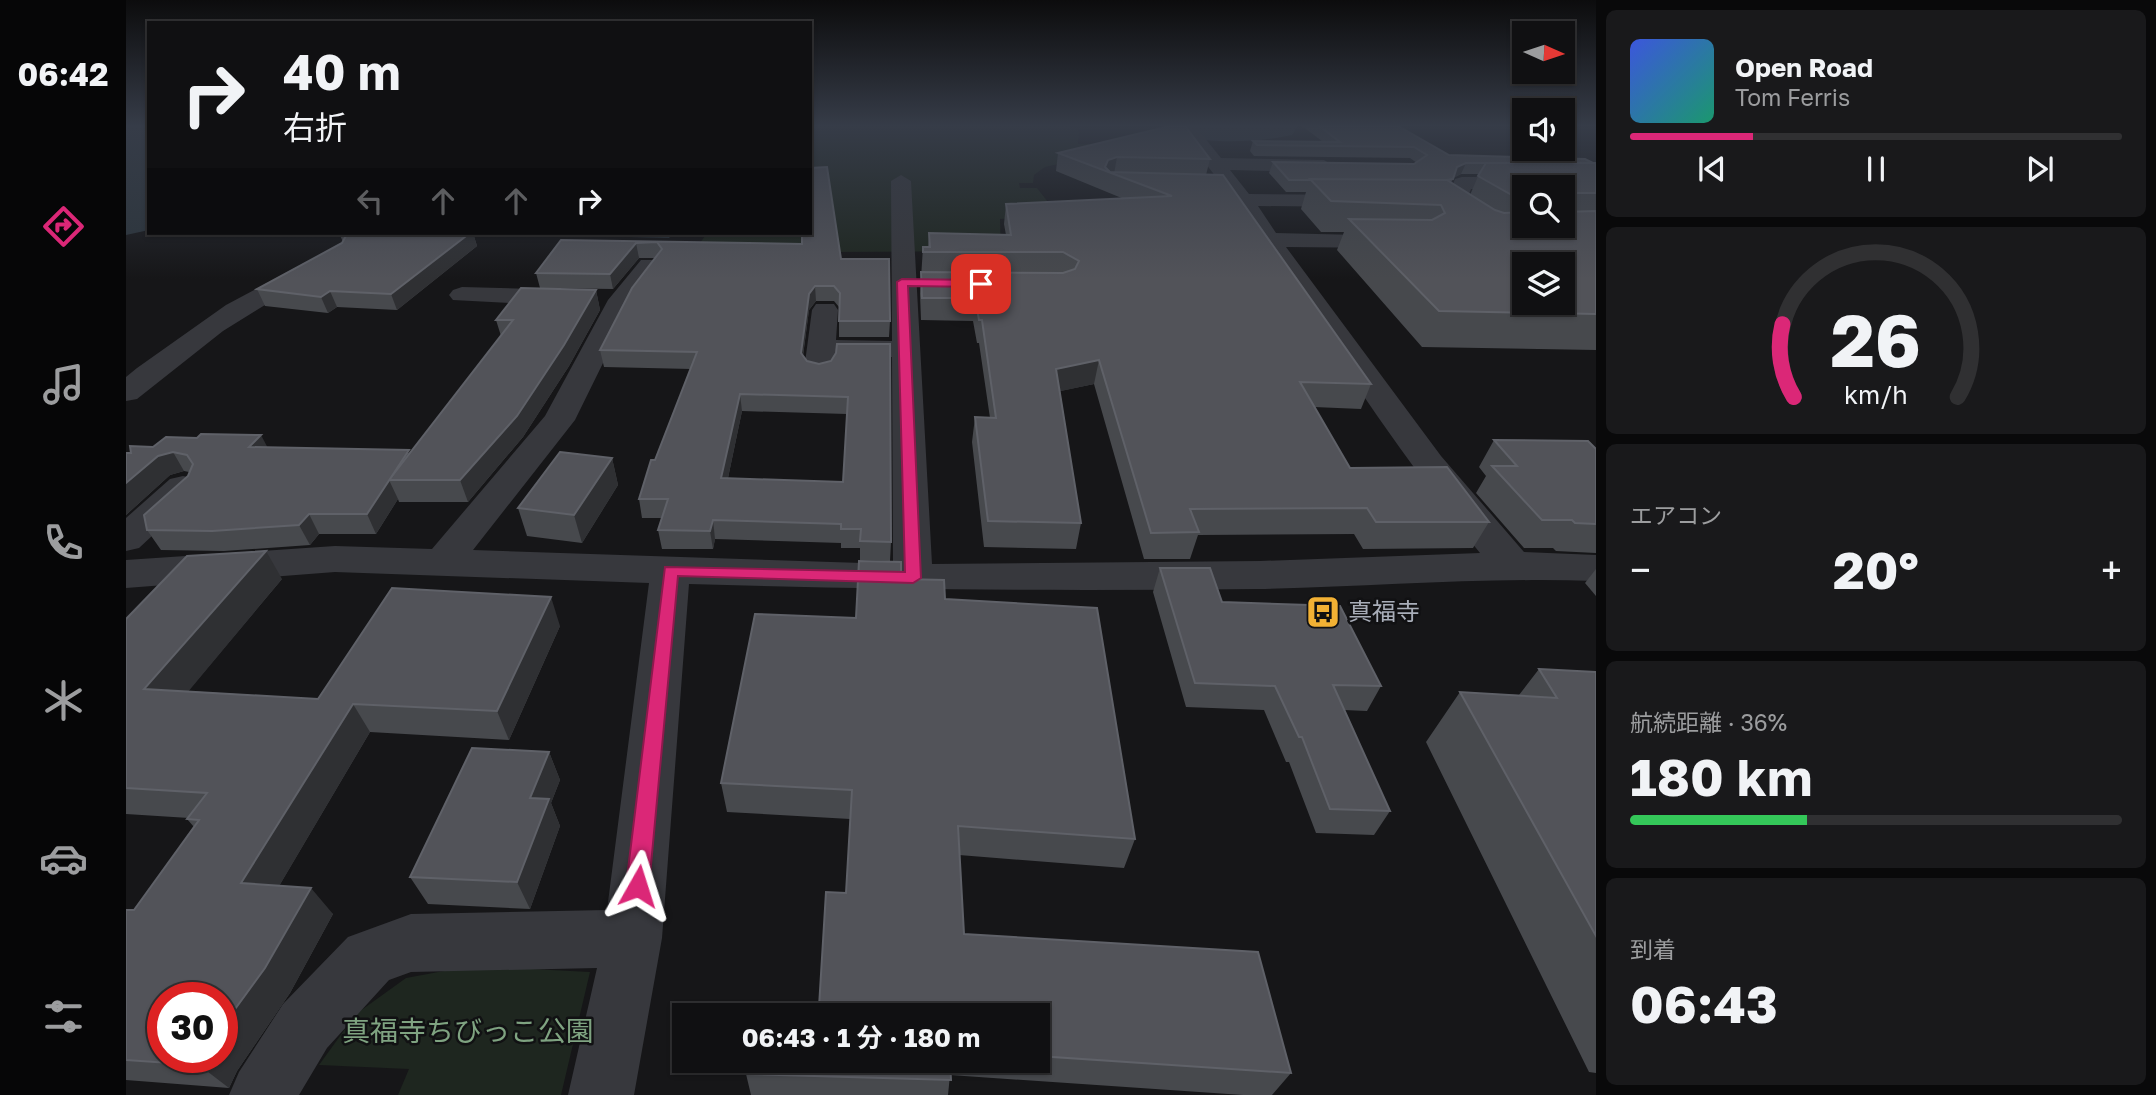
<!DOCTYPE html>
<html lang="ja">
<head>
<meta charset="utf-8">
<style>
	:root { --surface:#101012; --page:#19191b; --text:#f1f3f6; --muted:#9c9d9f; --line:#303032; --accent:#db2777 }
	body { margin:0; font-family:"Golos Text","Noto Sans JP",sans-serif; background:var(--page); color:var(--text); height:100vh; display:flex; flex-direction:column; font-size:26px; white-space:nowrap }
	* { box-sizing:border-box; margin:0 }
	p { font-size:23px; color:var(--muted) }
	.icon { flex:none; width:38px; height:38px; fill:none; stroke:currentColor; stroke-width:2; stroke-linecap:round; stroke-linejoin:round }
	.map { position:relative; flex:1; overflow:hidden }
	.panel { display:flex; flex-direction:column; gap:10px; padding:10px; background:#09090a; width:560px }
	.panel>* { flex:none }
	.top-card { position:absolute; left:21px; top:21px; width:665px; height:214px; border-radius:0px; box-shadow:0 2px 5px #0004,0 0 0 2px var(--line); background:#101012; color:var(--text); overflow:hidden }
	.needle { width:46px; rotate:93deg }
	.fabs { position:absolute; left:1386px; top:21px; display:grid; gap:14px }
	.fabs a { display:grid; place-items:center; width:63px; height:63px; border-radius:0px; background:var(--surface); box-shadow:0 2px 5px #0004,0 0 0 2px var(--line); font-size:35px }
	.speed { position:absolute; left:21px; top:982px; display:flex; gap:14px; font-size:35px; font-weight:700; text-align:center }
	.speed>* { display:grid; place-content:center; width:91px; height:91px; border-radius:50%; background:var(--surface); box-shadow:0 2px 5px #0004,0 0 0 2px var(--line); line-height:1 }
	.speed .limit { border:10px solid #d22; background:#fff; color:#111 }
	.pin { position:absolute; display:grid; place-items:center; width:60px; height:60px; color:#fff; margin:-30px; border-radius:14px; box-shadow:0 4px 10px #0006 }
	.me { position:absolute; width:77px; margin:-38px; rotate:6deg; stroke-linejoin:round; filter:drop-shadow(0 0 5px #0008) }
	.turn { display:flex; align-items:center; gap:24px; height:147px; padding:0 21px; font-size:32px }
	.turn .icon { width:91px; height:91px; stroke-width:2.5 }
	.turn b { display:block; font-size:49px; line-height:60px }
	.lanes { display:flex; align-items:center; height:66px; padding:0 21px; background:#0003; justify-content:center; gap:35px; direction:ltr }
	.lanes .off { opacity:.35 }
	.big { font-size:52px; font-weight:700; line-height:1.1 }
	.panel .card { flex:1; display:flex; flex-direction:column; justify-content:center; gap:10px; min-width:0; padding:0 24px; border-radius:10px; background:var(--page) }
	.panel .dial { align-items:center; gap:0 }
	.dial svg { height:182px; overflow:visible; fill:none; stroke:var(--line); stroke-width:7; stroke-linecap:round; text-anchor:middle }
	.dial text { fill:var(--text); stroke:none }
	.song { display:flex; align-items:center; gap:21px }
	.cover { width:84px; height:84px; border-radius:10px; background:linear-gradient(135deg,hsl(230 70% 55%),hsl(160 70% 35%)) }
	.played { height:7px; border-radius:4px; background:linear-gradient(90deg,var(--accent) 25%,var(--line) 25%) }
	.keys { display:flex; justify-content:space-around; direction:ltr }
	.heat { display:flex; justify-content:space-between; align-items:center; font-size:38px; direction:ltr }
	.charge { height:10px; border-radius:5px; background:linear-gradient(90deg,#34c759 36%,var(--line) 0) }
	.trip { position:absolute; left:546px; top:1003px; width:378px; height:70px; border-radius:0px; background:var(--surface); box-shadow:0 2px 5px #0004,0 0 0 2px var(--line); font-weight:700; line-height:70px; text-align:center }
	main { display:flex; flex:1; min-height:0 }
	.tab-bar { display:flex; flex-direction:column; width:126px; justify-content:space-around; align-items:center; background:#060607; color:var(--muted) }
	.tab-bar .icon { width:49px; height:49px }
	.tab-bar .selected { color:var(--accent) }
	.tab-bar b { font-size:32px; color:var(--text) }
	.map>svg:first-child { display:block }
	.green { fill:#1e261f }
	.water { fill:#2c353c }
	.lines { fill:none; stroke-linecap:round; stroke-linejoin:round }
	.river { fill:#2c353c; fill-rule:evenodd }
	.minor { fill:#37383d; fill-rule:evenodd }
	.wall { fill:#47494d; fill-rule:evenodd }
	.shaded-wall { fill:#2f3033 }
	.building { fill:#525359; stroke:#5f6168; stroke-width:2; fill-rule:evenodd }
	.route { fill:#db2777; stroke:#8e194d; stroke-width:2 }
	.labels { text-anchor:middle; stroke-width:5; stroke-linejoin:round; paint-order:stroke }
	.poi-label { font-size:24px; fill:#a8adb8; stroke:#111113; text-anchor:start }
	.near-park-label { font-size:28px; fill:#7fa381; stroke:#111113 }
</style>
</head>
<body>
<main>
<nav class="tab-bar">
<b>06:42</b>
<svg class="icon selected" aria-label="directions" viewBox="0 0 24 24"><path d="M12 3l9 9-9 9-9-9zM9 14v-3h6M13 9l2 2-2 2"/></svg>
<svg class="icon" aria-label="music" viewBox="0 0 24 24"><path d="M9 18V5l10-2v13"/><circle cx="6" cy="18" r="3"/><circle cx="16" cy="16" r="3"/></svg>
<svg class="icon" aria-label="phone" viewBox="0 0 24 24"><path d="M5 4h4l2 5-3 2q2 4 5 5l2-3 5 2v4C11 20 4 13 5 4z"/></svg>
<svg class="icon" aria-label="climate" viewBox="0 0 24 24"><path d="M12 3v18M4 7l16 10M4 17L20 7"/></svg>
<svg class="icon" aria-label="car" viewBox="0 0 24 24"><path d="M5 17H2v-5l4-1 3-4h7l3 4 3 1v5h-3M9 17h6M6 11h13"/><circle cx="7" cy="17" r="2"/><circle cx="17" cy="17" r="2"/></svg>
<svg class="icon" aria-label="filters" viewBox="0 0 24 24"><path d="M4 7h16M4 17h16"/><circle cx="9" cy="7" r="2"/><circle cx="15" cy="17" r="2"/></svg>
</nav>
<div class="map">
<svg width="1470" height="1095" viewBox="0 0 1470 1095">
	<rect width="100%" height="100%" fill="#161618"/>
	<g class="green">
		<polygon points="684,126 943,126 953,131 952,144 1003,145 1005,148 919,167 908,175 907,183 893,183 894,188 911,188 922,202 916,216 874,219 875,251 567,253 581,233 684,233"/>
		<polygon points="345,966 464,972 435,1095 272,1095 283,1069 193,1065 230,1014 280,978"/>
	</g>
	<g class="water">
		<polygon points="0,126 23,126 23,230 0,235"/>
		<polygon points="337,233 547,233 543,238"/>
	</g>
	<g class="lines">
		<path class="river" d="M 1056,126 L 1172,126 L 1166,135 C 1135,142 1091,144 1060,137 Z"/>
		<g class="minor">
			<path d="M 1051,126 L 1069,126 L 1095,158 L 1198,160 L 1208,166 L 1198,172 L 1104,170 L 1123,194 L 1230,195 L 1241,201 L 1230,207 L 1132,206 L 1150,233 L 1274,236 L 1278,241 L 1274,246 L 1266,248 L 1160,247 L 1315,456 L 1398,552 L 1470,555 L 1470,581 C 1356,577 1244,587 1131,589 C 941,591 752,590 563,584 L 536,938 L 508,1095 L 442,1095 L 471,968 L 285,972 L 263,980 L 201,1048 L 173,1095 L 103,1095 L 113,1072 L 157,1004 L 222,937 L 285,914 L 481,910 L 523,583 L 209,572 L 0,588 L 0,560 L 209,546 L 306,549 L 419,416 L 482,300 L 515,260 L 533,260 L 536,265 L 507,302 L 449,420 L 347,550 L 767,564 L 766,357 L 709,358 L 708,370 L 703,376 L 693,379 L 683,376 L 678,370 L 686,310 L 690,304 L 708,304 L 712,310 L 710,340 L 766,341 L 765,181 L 775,175 L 785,181 L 806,564 L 1134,561 L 1354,553 C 1264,443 1188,321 1109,203 C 1091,177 1070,152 1051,126 Z"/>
			<path d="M 1336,177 L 1470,177 L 1470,189 L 1345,189 L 1340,202 C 1326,206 1289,213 1279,201 L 1290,195 L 1324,192 L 1329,179 Z"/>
			<polygon points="180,262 189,264 192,269 189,274 97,331 11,399 0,401 0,377 11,368 100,305"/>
			<polygon points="336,287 441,290 450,292 454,298 450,304 441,306 327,300 323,295 327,290"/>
			<polygon points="57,476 70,479 75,487 70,495 13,548 0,551 0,518 44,479"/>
		</g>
	</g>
	<g class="wall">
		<path d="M 1176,126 L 1272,126 L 1323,155 L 1470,163 L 1470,350 L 1296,347 L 1211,250 L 1218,232 L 1195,232 L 1175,209 L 1180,192 L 1160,192 L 1143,173 L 1147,162 L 1288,164 L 1291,163 L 1284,158 L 1128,156 L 1124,151 L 1127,141 L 1196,141 ZM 1335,174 L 1353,174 L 1344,195 L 1325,183 L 1327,178 ZM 1398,187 L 1437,187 L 1437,226 L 1398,226 Z"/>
		<polygon points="932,153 1084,159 1080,175 1245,384 1235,409 1188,407 1224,468 1363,522 1347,548 1237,549 1228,534 1072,535 1064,559 1018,559 968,384 934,391 955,523 950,549 858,547 846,442 849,417 864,418 853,343 851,343 847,321 795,320 794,294 797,247 802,247 803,233 880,235 878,224 880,204 998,199 930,171"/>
		<polygon points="213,233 347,233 351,246 271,310 211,307 202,313 139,306 131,289 217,242"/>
		<path d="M 435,240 L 676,244 L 715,259 L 764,321 L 763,337 L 713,337 L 713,307 L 708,301 L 690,301 L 683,310 L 677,356 L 681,361 L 693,364 L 705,361 L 710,353 L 765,542 L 764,561 L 734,560 L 734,548 L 715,548 L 715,543 L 589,539 L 587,549 L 536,549 L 532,530 L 536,518 L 516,518 L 513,499 L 565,369 L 478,367 L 474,350 L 529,258 L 513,258 L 487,289 L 414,288 L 410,273 ZM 616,411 L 721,414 L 717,482 L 602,478 Z"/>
		<polygon points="470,290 474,310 443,366 397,437 342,502 273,502 272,499 250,534 193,534 184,545 98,551 35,550 21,530 62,476 63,472 58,471 44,475 0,515 0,453 142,448 284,453 375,336 370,320"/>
		<polygon points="1368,440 1470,449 1470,553 1430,551 1427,548 1398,548 1350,493 1360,476 1353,467"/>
		<polygon points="486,458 492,485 456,543 401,536 392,508"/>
		<polygon points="1034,568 1255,686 1241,711 1218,710 1264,811 1248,835 1190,833 1163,762 1160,762 1138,710 1060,707 1027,592"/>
		<polygon points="1470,569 1470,596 1459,583"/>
		<polygon points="156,579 62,691 192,699 434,626 383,740 244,732 153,886 207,914 164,993 111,1071 103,1088 0,1080 0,910 8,910 68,827 61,819 63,818 0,814 0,619"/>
		<polygon points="775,579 819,599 1009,839 998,868 833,855 838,934 1165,1073 1146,1095 1117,1095 824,1075 822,1095 625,1095 620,1074 621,1060 912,1060 912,1015 693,1007 720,893 724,819 601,812 595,783 730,618"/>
		<polygon points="1413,669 1470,672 1470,1073 1463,1072 1300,742 1334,692 1393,695"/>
		<polygon points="423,752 434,780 425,803 434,826 404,909 302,904 284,877"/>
	</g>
	<g class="shaded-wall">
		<polygon points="991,157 988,174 979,167 982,160"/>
		<polygon points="1340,163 1335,174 1327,178 1331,167"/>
		<polygon points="344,233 347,233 351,246 271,310 265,294"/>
		<polygon points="510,243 513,258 487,289 484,274"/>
		<polygon points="689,286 690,301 683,310 675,370 675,353 683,294"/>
		<polygon points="470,290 474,310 443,366 397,437 342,502 334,480"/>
		<polygon points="204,291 211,307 202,313 195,297"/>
		<polygon points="973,360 968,384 926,393 930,369"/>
		<polygon points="614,394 616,411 598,497 595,478"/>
		<polygon points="135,435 145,454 123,447"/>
		<polygon points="47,452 58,471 44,475 0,515 0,483 32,456"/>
		<polygon points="486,458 492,485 456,543 448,515"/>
		<polygon points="263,480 272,499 250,534 241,514"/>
		<polygon points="183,514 193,534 184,545 173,525"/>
		<polygon points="587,520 589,539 587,549 584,531"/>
		<polygon points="140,551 156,579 41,717 18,689"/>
		<polygon points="425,597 434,626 383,740 371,711"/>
		<polygon points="227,704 244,732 139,910 115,883"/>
		<polygon points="423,752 434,780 425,803 434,826 404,909 391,882 404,798"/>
		<polygon points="185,888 207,914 164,993 111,1071 103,1088 73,1065 77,1057 96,1057 96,1027"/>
	</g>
	<g class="building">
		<polygon points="1044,126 1059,126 1084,159 991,157 982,160 979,167 984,172 1097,175 1245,384 1174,382 1224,468 1321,467 1363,522 1250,522 1241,508 1064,509 1073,532 1025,533 973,360 930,369 955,523 862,521 849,417 870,418 856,320 853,320 849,298 796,298 795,272 937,273 949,269 953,261 937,252 797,252 797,247 804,247 803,233 885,235 880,204 1046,196 932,153"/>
		<polygon points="1193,126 1272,126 1323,155 1459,159 1467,163 1340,163 1331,167 1327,179 1321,180 1163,180 1147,162 1288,164 1301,155 1288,147 1131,145 1127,141 1214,142"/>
		<polygon points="1360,163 1470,163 1470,193 1437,193 1437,187 1398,187 1398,194 1384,194 1352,176"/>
		<path d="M 701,167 L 715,259 L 763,259 L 764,321 L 713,321 L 714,293 L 708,286 L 689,286 L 683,294 L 675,353 L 681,361 L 693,364 L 705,361 L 710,353 L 711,344 L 764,344 L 765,542 L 734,541 L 735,529 L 715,529 L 715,524 L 587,520 L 584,531 L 532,530 L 542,499 L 513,499 L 525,460 L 529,460 L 571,352 L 474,350 L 506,288 L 536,249 L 531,242 L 510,243 L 484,274 L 410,273 L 435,240 L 676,244 L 676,233 L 684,233 L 684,168 ZM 614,394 L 722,397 L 717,482 L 595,478 Z"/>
		<path d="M 1184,179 L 1321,180 L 1369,210 L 1378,213 L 1398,212 L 1398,226 L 1437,226 L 1437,212 L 1470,211 L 1470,314 L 1313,311 L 1223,219 L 1306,220 L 1319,213 L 1315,205 L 1205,201 ZM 1398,264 L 1437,264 L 1437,303 L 1398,303 Z"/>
		<polygon points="219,233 344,233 265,294 204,291 195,297 131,289 216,243 221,234"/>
		<polygon points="395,288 470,290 438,345 391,416 334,480 263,480 387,320 370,320"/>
		<polygon points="75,434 135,435 123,447 283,450 241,514 183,514 173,525 86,531 21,530 18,515 62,476 67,464 61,455 47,452 32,456 0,483 0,453 5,453 4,446 27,447 40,437 71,438"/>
		<polygon points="1368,440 1462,441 1470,449 1470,524 1449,523 1446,520 1416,520 1366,466 1391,466"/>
		<polygon points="434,452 486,458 448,515 392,508"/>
		<polygon points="140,551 18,689 192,699 266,588 425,597 371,711 227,704 115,883 185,888 139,968 96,1027 96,998 37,998 37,1057 77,1057 73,1065 0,1060 0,910 8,910 73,820 61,819 81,793 0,788 0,619 61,556"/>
		<polygon points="733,561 775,562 775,579 818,580 819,599 971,608 1009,839 832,826 838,934 1132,952 1165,1073 912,1056 912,1015 626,1015 628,1005 693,1007 700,892 720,893 726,790 595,783 629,614 730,618"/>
		<polygon points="1034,568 1084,568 1096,602 1214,606 1255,686 1207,685 1264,811 1204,809 1176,737 1173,737 1149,686 1069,683"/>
		<polygon points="1413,669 1470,672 1470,936 1334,692 1431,698"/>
		<polygon points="346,748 423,752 404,798 423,799 391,882 284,877"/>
		<polygon points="621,1060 824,1060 825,1080 620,1074"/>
	</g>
	<linearGradient id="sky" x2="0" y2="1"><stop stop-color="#0c0c0d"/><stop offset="0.45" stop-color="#363c48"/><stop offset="1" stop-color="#363c48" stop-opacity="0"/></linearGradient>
	<rect width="1470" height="279" fill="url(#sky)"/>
	<polygon class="route" points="776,279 855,280 861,284 855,287 782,286 795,578 787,583 552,576 523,886 520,893 512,897 504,893 500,886 539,567 779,572 771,282"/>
	<defs>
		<symbol id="bus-square" viewBox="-11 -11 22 22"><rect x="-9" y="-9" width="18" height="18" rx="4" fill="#f2b134" stroke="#111113"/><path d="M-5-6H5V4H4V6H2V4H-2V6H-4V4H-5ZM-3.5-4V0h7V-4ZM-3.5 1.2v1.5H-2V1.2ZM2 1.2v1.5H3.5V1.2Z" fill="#111"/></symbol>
	</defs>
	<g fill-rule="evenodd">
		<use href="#bus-square" x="1178" y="593" width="38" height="38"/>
	</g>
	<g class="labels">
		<g class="poi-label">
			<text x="1222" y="620">真福寺</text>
		</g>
		<g class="near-park-label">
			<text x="342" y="1041">真福寺ちびっこ公園</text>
		</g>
	</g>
</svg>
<div class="fabs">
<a><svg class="needle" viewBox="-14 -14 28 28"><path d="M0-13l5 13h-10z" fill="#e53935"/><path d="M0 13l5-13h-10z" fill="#9c9d9f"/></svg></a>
<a><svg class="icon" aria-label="sound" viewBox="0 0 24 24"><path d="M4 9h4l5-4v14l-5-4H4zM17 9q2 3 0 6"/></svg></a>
<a><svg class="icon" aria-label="search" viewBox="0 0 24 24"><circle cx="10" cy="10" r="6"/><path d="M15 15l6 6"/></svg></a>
<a><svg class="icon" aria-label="layers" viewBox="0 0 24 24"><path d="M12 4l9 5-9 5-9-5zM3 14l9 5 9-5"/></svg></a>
</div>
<div class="speed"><div class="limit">30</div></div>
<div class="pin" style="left:855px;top:284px;background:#d93025"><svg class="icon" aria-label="arrive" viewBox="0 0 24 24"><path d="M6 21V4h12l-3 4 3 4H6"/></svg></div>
<svg class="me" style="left:512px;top:886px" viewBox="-20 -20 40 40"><path d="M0-17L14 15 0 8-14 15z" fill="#db2777" stroke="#fff" stroke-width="4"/></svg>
<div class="trip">06:43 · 1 分 · 180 m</div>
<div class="top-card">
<div class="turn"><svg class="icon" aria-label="right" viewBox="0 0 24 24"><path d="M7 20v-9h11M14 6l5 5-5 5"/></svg><div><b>40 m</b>右折</div></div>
<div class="lanes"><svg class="icon off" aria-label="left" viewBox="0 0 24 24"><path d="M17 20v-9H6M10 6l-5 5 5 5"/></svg><svg class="icon off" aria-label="ahead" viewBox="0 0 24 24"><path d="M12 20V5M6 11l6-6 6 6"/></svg><svg class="icon off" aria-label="ahead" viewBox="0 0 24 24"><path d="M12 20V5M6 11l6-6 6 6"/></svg><svg class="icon" aria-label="right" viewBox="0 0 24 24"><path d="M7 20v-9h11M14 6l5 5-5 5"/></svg></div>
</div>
</div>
<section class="panel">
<div class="card">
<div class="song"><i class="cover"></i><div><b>Open Road</b><p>Tom Ferris</p></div></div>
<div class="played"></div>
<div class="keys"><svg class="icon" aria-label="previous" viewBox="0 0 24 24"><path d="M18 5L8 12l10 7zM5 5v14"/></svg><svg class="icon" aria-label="pause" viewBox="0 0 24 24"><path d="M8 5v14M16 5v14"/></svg><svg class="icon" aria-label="next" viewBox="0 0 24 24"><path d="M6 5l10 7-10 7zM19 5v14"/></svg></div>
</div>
<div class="card dial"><svg viewBox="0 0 100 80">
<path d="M14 69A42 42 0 1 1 86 69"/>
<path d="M14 69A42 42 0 0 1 9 37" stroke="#db2777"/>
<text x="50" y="56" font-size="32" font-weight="700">26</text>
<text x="50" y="72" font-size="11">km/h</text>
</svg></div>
<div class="card"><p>エアコン</p>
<div class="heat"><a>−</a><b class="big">20°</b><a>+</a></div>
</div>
<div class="card"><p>航続距離 · 36%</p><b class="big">180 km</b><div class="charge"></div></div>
<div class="card"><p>到着</p><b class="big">06:43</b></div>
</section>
</main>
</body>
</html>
